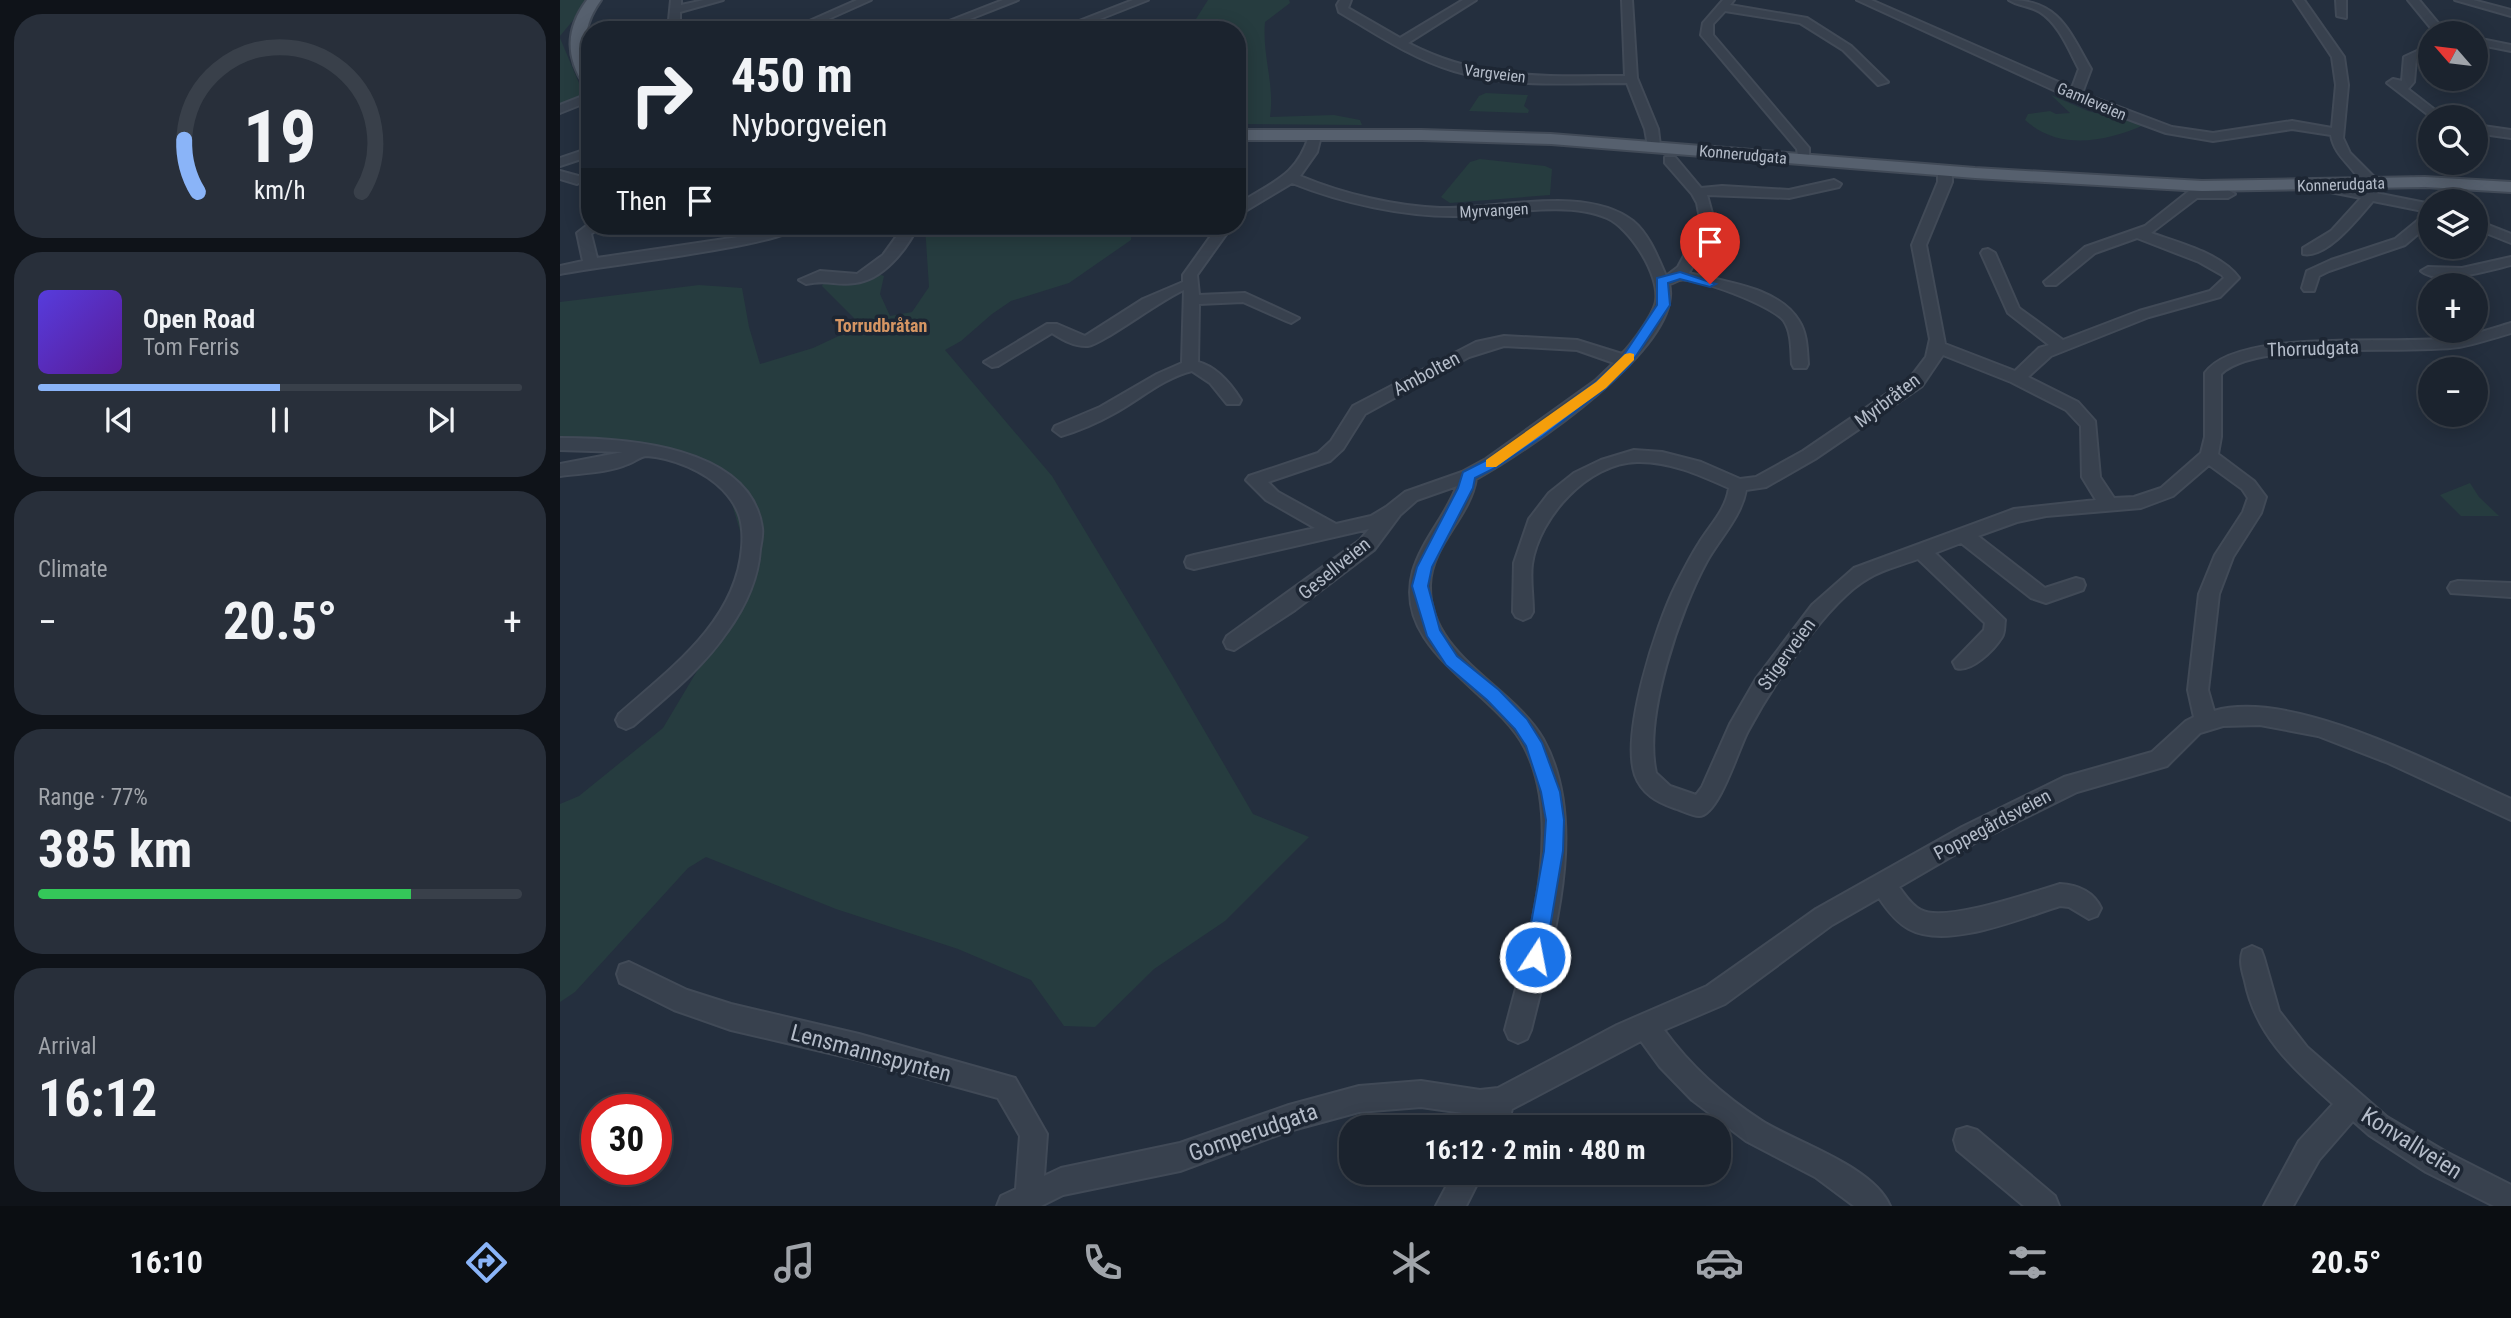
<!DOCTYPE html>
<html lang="en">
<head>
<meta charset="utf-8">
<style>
	:root { --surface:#1b232e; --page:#282f3a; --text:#f1f3f6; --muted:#a0a4aa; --line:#39404a; --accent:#8ab4f8 }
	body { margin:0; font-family:"Roboto Condensed",sans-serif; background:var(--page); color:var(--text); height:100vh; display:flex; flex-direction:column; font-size:26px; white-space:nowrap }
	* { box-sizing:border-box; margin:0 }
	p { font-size:23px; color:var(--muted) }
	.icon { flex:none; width:38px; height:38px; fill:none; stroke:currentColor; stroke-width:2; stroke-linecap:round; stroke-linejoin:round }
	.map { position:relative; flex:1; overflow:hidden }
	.side { display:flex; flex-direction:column; gap:14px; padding:14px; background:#0f1319; width:560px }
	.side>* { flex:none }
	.top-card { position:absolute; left:21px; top:21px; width:665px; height:214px; border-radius:28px; box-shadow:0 4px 18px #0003,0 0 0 2px var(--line); background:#1b232e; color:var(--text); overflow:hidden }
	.needle { width:46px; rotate:298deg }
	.tools { position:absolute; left:1858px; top:21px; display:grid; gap:14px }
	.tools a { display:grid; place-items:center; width:70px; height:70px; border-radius:50%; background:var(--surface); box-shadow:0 4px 18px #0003,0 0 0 2px var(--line); font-size:35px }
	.speed { position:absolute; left:21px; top:1094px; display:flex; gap:14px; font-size:35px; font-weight:700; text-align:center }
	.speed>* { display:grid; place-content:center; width:91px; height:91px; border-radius:50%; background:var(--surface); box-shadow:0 4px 18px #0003,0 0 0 2px var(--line); line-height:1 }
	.speed .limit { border:10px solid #d22; background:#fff; color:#111 }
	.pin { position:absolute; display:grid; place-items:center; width:60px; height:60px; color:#fff; margin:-72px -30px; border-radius:50% 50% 50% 0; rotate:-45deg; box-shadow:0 0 7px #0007 }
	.pin .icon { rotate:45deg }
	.me { position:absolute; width:77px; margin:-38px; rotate:11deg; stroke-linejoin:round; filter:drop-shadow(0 0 5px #0008) }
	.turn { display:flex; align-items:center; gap:24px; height:147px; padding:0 35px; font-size:32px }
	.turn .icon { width:91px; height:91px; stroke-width:2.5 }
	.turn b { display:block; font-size:49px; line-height:60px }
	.then { display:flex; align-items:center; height:66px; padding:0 35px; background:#0003; gap:14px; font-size:26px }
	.big { font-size:52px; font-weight:700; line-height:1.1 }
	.side .widget { flex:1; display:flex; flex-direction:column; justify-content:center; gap:10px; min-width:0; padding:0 24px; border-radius:28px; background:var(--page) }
	.side .dial { align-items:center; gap:0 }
	.dial svg { height:182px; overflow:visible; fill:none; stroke:var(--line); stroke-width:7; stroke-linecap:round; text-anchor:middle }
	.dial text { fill:var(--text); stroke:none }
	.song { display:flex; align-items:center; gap:21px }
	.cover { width:84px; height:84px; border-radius:10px; background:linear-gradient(135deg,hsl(250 70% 55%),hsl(270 70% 35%)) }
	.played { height:7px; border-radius:4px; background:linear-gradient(90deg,var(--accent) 50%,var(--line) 50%) }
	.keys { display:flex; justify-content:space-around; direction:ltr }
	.heat { display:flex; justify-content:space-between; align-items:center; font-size:38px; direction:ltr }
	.charge { height:10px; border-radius:5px; background:linear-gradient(90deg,#34c759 77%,var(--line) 0) }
	.trip { position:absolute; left:779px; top:1115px; width:392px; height:70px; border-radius:28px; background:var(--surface); box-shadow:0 4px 18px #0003,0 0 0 2px var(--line); font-weight:700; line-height:70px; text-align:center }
	.tabs { display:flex; height:112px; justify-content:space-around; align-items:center; background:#0b0e12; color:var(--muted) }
	.tabs .icon { width:49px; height:49px }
	.tabs .active { color:var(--accent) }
	.tabs b { font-size:32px; color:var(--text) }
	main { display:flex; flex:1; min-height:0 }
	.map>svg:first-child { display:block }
	.green { fill:#263c3f }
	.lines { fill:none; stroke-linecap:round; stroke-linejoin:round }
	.minor-casing { stroke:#414a57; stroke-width:4 }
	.major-casing { stroke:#414a57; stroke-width:4 }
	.minor { fill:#38414e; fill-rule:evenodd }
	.major { fill:#56606e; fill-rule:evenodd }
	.route { fill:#1a73e8; stroke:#114b97; stroke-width:2 }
	.slow { fill:#f59e0b }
	.labels { text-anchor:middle; stroke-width:7; stroke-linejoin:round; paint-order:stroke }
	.far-street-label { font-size:16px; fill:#b4bcc9; stroke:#1d2633 }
	.far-neighbourhood-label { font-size:18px; font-weight:bold; fill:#d59563; stroke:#1d2633 }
	.street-label { font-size:19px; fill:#b4bcc9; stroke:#1d2633 }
	.near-street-label { font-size:23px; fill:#b4bcc9; stroke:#1d2633 }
</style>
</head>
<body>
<main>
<section class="side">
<div class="widget dial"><svg viewBox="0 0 100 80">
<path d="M14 69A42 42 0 1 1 86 69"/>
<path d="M14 69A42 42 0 0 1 8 46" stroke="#8ab4f8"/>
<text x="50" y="56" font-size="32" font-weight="700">19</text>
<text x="50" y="72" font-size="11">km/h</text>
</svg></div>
<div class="widget">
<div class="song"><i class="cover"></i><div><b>Open Road</b><p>Tom Ferris</p></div></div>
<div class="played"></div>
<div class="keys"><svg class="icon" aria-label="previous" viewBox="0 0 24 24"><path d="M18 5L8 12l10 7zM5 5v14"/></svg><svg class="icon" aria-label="pause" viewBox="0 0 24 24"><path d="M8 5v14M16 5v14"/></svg><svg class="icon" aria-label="next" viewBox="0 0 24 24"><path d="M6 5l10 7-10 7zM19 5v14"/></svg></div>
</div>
<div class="widget"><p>Climate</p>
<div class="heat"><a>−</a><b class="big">20.5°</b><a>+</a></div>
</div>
<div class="widget"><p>Range · 77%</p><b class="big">385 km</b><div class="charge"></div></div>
<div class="widget"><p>Arrival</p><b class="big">16:12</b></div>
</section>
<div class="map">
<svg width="1951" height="1206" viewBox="0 0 1951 1206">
	<rect width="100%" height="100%" fill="#242f3e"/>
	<g class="green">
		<polygon points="0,0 30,0 0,36"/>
		<path d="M 648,0 L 729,0 L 730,3 L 705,22 C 702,57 715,83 710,117 L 774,115 L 800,120 L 802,125 L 677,124 L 677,30 L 629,30 Z"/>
		<polygon points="0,38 24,95 0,106"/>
		<polygon points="926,93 968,95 964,106 969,110 968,113 909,111 919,96"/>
		<path d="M 1491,95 L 1528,111 L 1584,125 C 1545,142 1499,151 1465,120 L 1468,114 L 1490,111 L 1496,114 L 1510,113 Z"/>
		<polygon points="920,159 985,166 992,169 990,195 890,203 881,197 910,162"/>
		<polygon points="365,226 572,226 571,240 509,283 451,301 432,314 401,341 385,350 492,476 612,675 693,814 749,837 665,921 594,969 535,1027 504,1026 471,980 398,949 276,909 146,857 128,868 15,992 0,1002 0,804 19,796 103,728 177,604 190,565 165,480 129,460 61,446 0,444 0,302 139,285 182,288 189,327 200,364 253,348 283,334 294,318 262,286 264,281 305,280 318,274 324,276 320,294 330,316 352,312 369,287"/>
		<polygon points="1910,483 1919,497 1939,516 1901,516 1880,495"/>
	</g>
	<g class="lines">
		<defs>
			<g id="minor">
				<polygon points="111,0 121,0 121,5 144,0 163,0 120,12 120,30 108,30"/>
				<polygon points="297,0 311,0 244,30 229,30"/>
				<polygon points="443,0 458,0 382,30 366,30"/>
				<polygon points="573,0 588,0 512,30 496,30"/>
				<path d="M 780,0 L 791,0 L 788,8 L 840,38 L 903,0 L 916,0 L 848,43 C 921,81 985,76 1065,76 L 1062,0 L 1072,0 L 1077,78 L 1098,129 L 1100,146 L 1094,150 L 1088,146 L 1085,129 L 1067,83 C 1010,83 950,88 894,71 C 853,59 816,34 779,12 L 777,5 Z"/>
				<polygon points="1163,0 1174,0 1170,5 1247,18 1291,46 1328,82 1318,85 1283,50 1240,23 1165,11 1153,24 1153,35 1249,148 1249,162 1239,162 1237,149 1141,35 1143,23"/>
				<path d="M 1297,0 L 1311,0 L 1512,88 L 1519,69 C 1509,50 1499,24 1480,12 C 1471,6 1458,6 1449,0 C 1499,0 1509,31 1531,69 L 1522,93 L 1612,127 L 1653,133 L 1732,121 L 1772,128 L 1776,85 L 1772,57 L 1734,0 L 1744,0 L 1784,57 L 1788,85 L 1783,138 L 1790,153 L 1814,177 L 1813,183 L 1806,187 L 1801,186 C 1796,166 1775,159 1771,135 L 1732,129 L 1653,141 L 1606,133 L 1511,98 Z"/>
				<polygon points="1776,0 1786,0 1786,18 1777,16"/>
				<polygon points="1848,0 1859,0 1883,29 1890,33 1875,33"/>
				<polygon points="1895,0 1913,0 1951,10 1951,16"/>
				<polygon points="1916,38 1951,45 1951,51 1916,44"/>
				<polygon points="1857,51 1871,52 1871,58 1856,59 1854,82 1848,89 1884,117 1871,117 1827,83 1833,79 1842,81 1844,57"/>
				<polygon points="30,93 30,101 0,113 0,105"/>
				<polygon points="1916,125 1951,130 1951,138 1916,133"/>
				<path d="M 755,132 L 761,136 L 757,152 L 740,176 C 783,194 834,206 880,208 C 937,210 1025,184 1073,221 C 1089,234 1098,258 1106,276 L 1118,267 L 1141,224 L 1137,203 L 1132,194 L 1105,163 L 1105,157 L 1115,157 L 1141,188 L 1162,186 L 1229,190 L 1274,180 L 1281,184 L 1279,187 L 1229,198 L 1147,195 L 1155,224 L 1129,273 C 1164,282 1219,287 1239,321 C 1247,333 1247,350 1248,364 L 1246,368 L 1234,368 L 1232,364 C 1231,350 1232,333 1224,321 C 1214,306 1135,276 1119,280 C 1116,281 1113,284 1109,284 C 1125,346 965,452 916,479 C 910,517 871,545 870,585 C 868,656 952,685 983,739 C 1030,823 992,943 971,1030 L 967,1039 L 958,1043 L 949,1039 L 945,1030 C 966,948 1006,828 965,748 C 936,690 831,651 853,571 C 862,540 886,516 897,486 L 857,500 L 840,515 L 814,550 L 735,610 L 674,650 L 667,648 L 664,642 L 667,636 L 800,540 L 809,529 L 634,569 L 627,567 L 625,562 L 627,557 L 634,555 L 755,528 L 706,500 L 686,480 L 689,476 L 758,453 L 771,441 L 793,406 L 916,342 L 944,336 L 1017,340 L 1062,354 C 1072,344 1094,314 1096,301 C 1100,275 1070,228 1047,218 C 1007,200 942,215 899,216 C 844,217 782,203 732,183 L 677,216 L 677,205 C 710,182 736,178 749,136 ZM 944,346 L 1017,350 L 1054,363 L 1035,381 L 926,459 L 902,472 L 845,492 L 826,507 L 811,516 L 776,524 L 718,492 L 708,482 L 770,461 L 783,449 L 805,414 L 909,357 Z"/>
				<polygon points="30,148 30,156 0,166 0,158"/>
				<path d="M 1385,167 L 1392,171 L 1392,182 L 1366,245 L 1385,344 L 1455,371 L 1479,348 L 1489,345 L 1448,313 L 1421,253 L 1423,250 L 1428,249 L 1435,253 L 1459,308 L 1503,340 L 1579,311 L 1650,291 L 1664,278 L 1662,275 L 1639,262 L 1577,238 L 1535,253 L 1496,285 L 1486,285 L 1484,282 L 1525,247 L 1585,226 L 1629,191 L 1668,190 L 1675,194 L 1668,198 L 1637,198 L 1591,233 C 1619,243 1661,253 1679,278 L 1660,297 L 1589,317 L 1491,356 L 1468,377 L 1518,402 L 1535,421 L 1540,477 L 1554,498 L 1574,497 L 1601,488 L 1641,453 L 1645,437 L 1645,373 C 1678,326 1842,347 1899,337 C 1917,334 1934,328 1951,323 L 1951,333 C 1934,338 1916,344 1899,347 C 1843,355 1698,339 1661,374 L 1661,437 L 1658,454 L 1694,481 L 1706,497 L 1701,513 L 1673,557 L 1659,594 L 1648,690 L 1654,711 C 1732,688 1878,766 1951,799 L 1951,820 L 1828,763 L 1758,736 L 1700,725 L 1663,726 L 1640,733 L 1607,766 L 1517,792 L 1418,841 L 1339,887 C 1345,895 1352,906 1361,910 C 1385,923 1473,892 1500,884 C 1517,885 1533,891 1541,908 L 1537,916 L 1529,919 L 1509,907 L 1500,906 C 1461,918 1387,950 1349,929 C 1336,922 1327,910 1319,898 L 1272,925 L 1165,1004 L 1104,1030 C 1130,1066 1165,1097 1202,1121 C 1237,1143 1313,1166 1330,1206 L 1294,1206 L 1255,1177 L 1186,1141 L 1132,1100 L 1100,1067 L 1081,1041 L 952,1109 L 947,1127 L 921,1127 L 924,1116 L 861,1107 L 799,1112 L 729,1131 L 620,1171 L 503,1195 L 481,1206 L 437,1206 L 441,1196 L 456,1189 L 460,1136 L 438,1098 L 299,1060 L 171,1030 L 114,1010 L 60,983 L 57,974 L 60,965 L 69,962 L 127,990 L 171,1004 L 299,1034 L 455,1078 L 487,1134 L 484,1176 L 501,1168 L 620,1143 L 729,1105 L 799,1086 L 861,1081 L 920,1090 L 938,1088 L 1057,1025 L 1147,986 L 1256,909 L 1402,827 L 1504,777 L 1592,752 L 1626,721 L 1634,717 L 1628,690 L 1639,594 L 1655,555 L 1683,512 L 1688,498 L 1682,489 L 1649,465 L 1613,496 L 1581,508 L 1486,516 L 1457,522 L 1418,536 L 1485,588 L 1516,578 L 1523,580 L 1525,585 L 1523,590 L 1486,603 L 1471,598 L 1401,543 L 1375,553 L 1445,620 C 1444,626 1445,632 1442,637 C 1434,650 1411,673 1396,668 L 1393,662 L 1424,630 L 1425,623 L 1358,559 C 1342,565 1324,569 1309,578 C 1267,601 1211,688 1188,731 C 1179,747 1159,816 1139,816 C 1132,816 1121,810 1114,808 C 1097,802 1082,794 1075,775 C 1061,733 1096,625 1116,585 C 1123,571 1130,557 1139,543 C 1150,525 1166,510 1169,488 C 1140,475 1109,461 1077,462 C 1028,463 979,517 972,564 C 970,579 973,596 973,612 L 970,617 L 963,620 L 956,617 L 953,612 L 954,563 L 969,519 L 989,493 L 1014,473 L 1041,460 L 1074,450 L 1102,452 L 1141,462 L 1180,479 L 1196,477 L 1243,451 L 1350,378 L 1366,357 L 1370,339 L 1352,245 L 1378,182 L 1378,171 ZM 1383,355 L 1451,382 L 1506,410 L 1521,426 L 1522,477 L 1536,500 L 1454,509 L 1294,568 L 1252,605 L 1196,679 L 1170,724 L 1142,787 L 1136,795 L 1110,786 L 1096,773 C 1083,717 1120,610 1147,561 C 1160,538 1181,517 1186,490 L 1206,487 L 1255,459 L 1362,386 Z"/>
				<polygon points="0,171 22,177 24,180 17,184 0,179"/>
				<path d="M 1750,180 L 1871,204 L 1871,223 L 1845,245 L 1769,271 L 1759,276 L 1754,291 L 1744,291 L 1742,288 L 1747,271 L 1771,260 L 1835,239 L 1868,212 L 1813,201 C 1799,217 1767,259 1743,254 L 1743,248 L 1771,231 L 1801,198 L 1745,187 L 1745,181 Z"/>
				<polygon points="1916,220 1951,234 1951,243 1916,229"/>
				<path d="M 30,223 L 30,226 L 41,226 L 31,234 L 37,258 L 178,237 L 220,226 L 241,226 C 218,247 43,265 0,274 L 0,266 L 23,261 L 17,233 Z"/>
				<path d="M 344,226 L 358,226 C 346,250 323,280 295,283 C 275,286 269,279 246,284 L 239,280 L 260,271 L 297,274 L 323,255 Z"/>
				<path d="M 658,226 L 672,226 L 637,275 L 639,295 L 685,293 L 739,318 L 731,323 L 726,321 L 683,302 L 639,304 L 638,362 C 657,367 671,384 681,400 L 679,404 L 667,404 L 650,383 L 632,371 C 603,378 579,400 553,414 C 537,423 518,431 501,436 L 493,430 L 495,426 L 540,407 L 597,374 L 622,363 L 624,290 C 602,299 541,345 528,346 C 515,347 503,340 492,333 L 438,366 L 432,367 L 424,362 L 487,324 L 497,324 L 525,336 L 583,299 L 623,282 L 623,275 Z"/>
				<path d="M 1951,257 L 1951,265 C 1930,270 1878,286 1861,271 L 1868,267 L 1902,268 Z"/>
				<path d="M 0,438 C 63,438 191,445 202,528 C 203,535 201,543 200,549 C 198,580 185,607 167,632 C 142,669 106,697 73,726 L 66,729 L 59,726 L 56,720 L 59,714 C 110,669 176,622 182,548 C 184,524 180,508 163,490 C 145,471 113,458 87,456 C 80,456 75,462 68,464 C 48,473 21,473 0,476 L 0,464 L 63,452 L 0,450 Z"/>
				<polygon points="1898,581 1951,583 1951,597 1891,593 1888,588 1891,583"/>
				<path d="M 1692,946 L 1701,950 L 1704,958 L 1719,1011 L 1747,1047 L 1827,1117 L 1886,1152 L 1951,1185 L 1951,1206 L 1934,1206 L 1866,1172 L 1809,1135 L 1793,1121 L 1759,1160 L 1733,1206 L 1704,1206 L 1739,1141 L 1773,1104 C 1733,1068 1696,1036 1685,981 C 1682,970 1679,961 1683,950 Z"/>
				<polygon points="1407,1127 1417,1130 1495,1196 1499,1206 1464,1206 1397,1150 1394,1140 1397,1130"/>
				<polygon points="894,1172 923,1172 906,1206 876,1206"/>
			</g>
			<g id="major">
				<path d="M 27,0 L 41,0 C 16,35 30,50 30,87 L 25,86 C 5,57 6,28 27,0 Z"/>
				<polygon points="677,130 862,130 991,134 1415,168 1642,181 1865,177 1951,182 1951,192 1865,187 1642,191 1415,178 991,144 862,140 677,140"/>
			</g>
		</defs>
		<use href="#minor" class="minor-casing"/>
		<use href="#major" class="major-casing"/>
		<use href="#minor" class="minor"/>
		<use href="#major" class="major"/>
	</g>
	<polygon class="route" points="1120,272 1156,284 1150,287 1120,279 1108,283 1110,305 1070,365 1046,388 983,436 937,467 915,478 913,488 872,567 868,586 880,630 897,656 939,690 967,719 982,743 1000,792 1004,820 1003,851 985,957 982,964 975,967 968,964 965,957 984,851 986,820 981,792 966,746 955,729 927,700 886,665 867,636 852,586 857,567 898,488 903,472 927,460 973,429 1036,382 1061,359 1097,305 1097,278"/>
	<polygon class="slow" points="1070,353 1074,354 1074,360 1046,388 936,467 926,467 926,460 1036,382 1065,354"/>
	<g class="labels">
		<g class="far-street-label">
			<text transform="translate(935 73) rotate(7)" y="6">Vargveien</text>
			<text transform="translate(1532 101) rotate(23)" y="6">Gamleveien</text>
			<text transform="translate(1183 154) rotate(5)" y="6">Konnerudgata</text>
			<text transform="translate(1781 184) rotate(-2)" y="6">Konnerudgata</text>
			<text transform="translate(934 210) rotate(-3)" y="6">Myrvangen</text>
		</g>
		<g class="far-neighbourhood-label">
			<text x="321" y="332">Torrudbråtan</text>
		</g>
		<g class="street-label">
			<text transform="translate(1753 348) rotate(-2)" y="7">Thorrudgata</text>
			<text transform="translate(866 373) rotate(-28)" y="7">Ambolten</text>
			<text transform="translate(1327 400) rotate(-37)" y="7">Myrbråten</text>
			<text transform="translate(774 568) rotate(-39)" y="7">Gesellveien</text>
			<text transform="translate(1226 654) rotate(-54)" y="7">Stigerveien</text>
			<text transform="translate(1432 824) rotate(-28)" y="7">Poppegårdsveien</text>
		</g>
		<g class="near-street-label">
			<text transform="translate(311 1053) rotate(15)" y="8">Lensmannspynten</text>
			<text transform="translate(693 1132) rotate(-19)" y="8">Gomperudgata</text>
			<text transform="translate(1852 1143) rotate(32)" y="8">Konvallveien</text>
		</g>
	</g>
</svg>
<div class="tools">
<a><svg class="needle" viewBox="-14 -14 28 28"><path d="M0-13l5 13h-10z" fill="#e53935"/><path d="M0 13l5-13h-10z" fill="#a0a4aa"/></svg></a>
<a><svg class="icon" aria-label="search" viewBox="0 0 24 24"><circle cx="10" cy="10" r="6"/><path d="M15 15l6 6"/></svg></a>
<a><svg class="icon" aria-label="layers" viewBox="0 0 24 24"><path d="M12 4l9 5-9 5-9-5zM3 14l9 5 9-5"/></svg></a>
<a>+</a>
<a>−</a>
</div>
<div class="speed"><div class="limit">30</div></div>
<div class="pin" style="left:1150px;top:284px;background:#d93025"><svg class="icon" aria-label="arrive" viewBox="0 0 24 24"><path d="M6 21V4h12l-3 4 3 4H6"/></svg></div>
<svg class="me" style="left:975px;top:957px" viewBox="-20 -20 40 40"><circle r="17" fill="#1a73e8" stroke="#fff" stroke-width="3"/><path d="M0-11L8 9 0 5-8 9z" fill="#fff"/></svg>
<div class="trip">16:12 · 2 min · 480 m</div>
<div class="top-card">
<div class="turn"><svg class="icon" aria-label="right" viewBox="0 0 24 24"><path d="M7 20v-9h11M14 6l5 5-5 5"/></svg><div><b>450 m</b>Nyborgveien</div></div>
<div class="then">Then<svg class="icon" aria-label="arrive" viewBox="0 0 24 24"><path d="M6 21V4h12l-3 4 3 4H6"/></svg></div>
</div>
</div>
</main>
<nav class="tabs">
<b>16:10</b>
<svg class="icon active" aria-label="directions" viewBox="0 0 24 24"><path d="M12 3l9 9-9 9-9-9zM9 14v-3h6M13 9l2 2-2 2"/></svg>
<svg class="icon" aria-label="music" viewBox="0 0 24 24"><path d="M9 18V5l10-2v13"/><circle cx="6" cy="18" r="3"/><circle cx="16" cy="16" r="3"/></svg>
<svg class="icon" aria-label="phone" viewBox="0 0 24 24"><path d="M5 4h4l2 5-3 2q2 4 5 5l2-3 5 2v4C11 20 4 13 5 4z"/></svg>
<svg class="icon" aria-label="climate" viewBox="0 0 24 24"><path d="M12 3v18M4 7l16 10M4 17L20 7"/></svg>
<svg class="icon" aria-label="car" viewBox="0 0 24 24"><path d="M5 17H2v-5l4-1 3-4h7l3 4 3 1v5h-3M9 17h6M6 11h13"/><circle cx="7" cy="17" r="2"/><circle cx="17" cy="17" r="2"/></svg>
<svg class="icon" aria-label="filters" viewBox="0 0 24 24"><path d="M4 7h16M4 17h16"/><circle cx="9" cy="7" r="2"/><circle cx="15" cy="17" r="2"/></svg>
<b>20.5°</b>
</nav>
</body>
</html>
